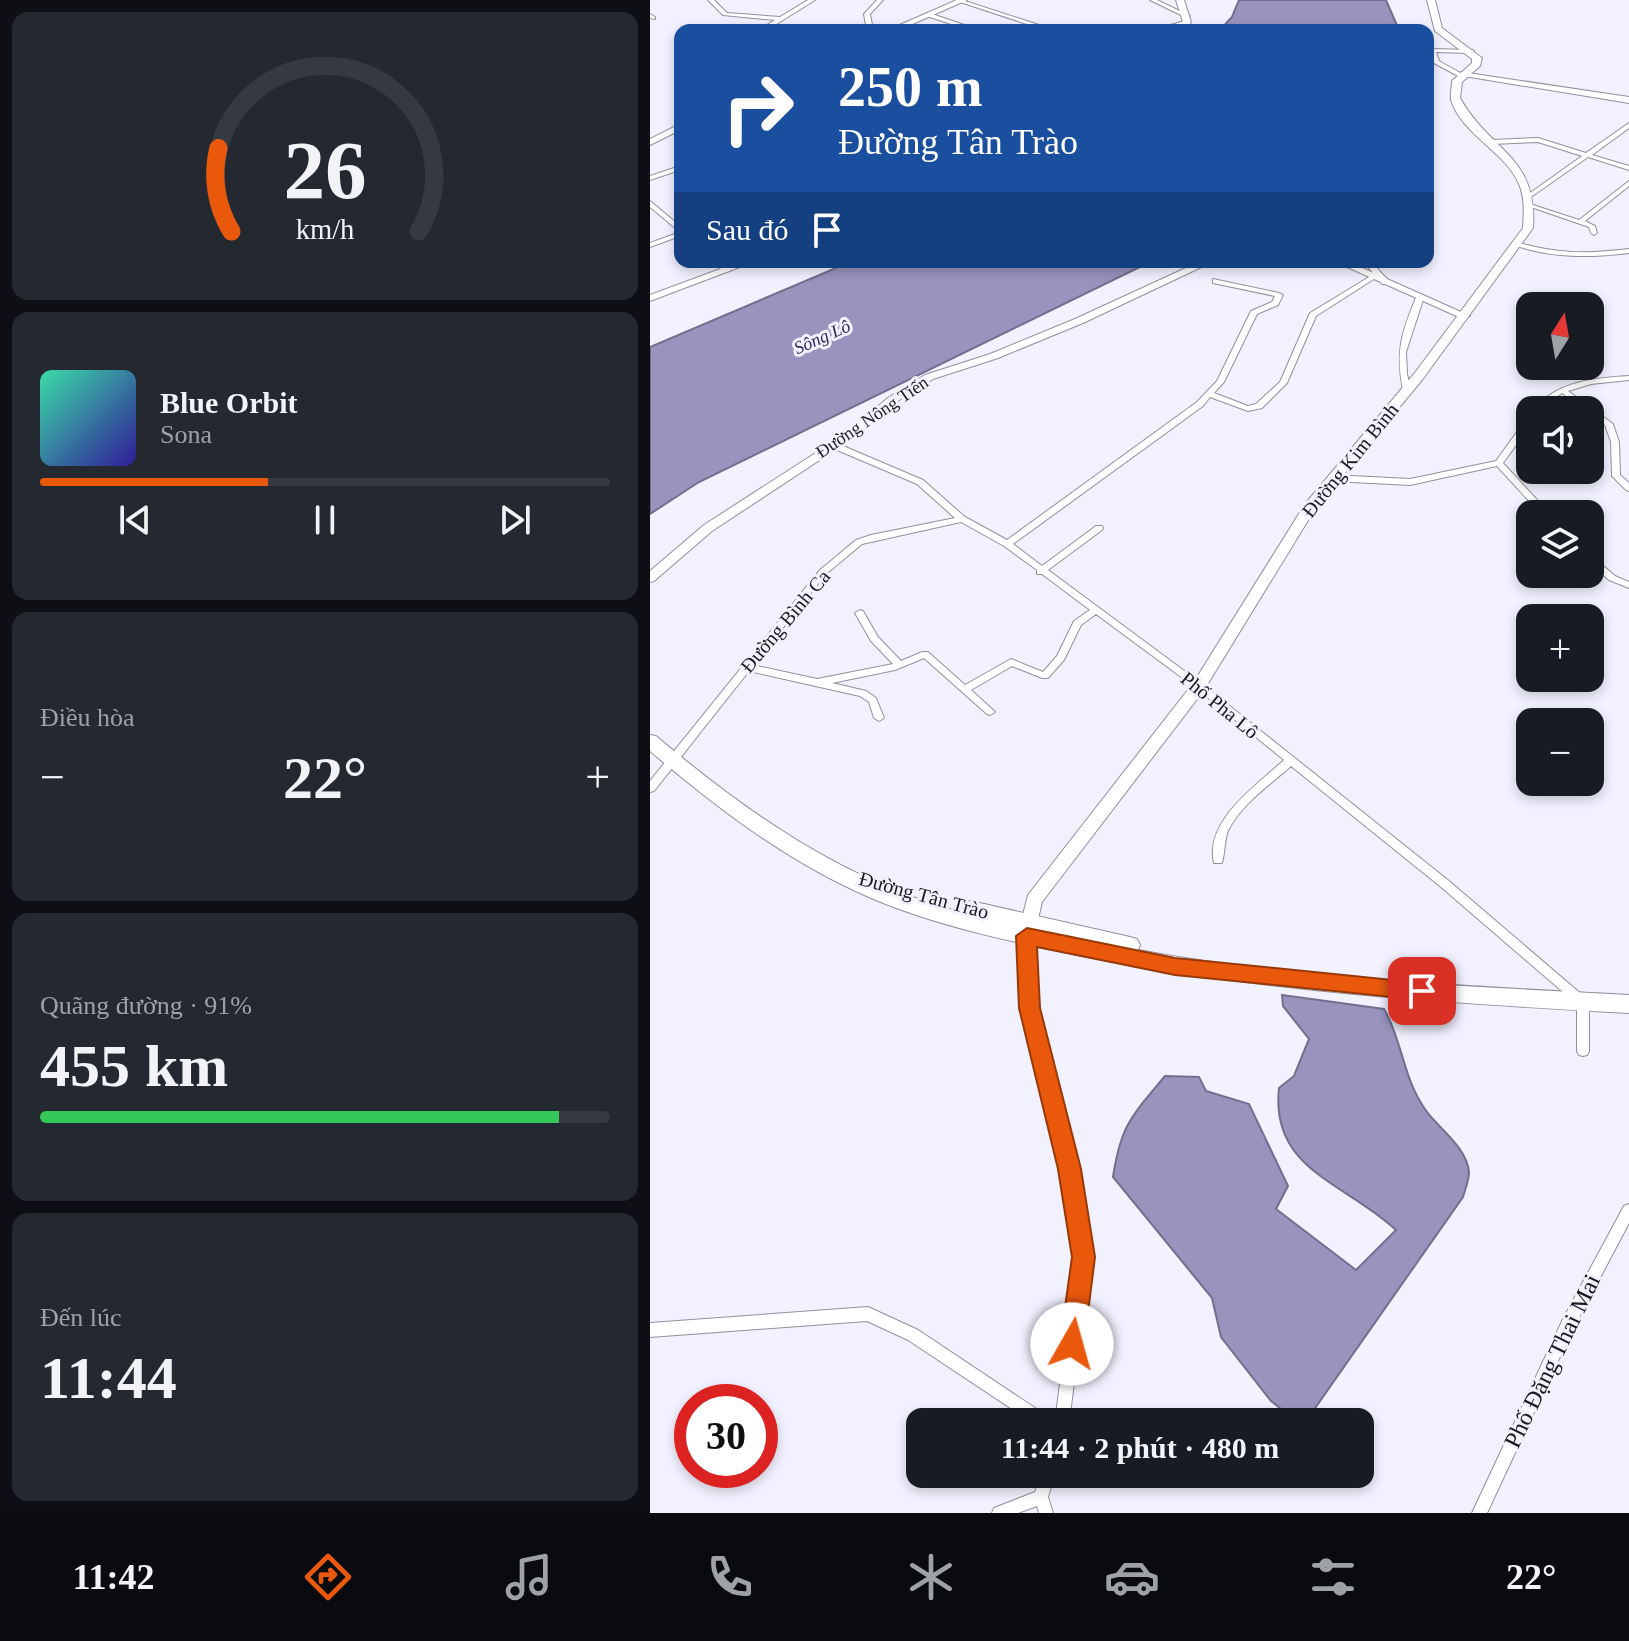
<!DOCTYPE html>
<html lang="vi">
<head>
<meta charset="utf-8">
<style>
	:root { --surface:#171b24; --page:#242831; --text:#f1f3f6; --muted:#9ea1a6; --line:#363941; --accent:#ea580c }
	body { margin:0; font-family:Georgia,serif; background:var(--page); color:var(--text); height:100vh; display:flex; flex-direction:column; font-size:30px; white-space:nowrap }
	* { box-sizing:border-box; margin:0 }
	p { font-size:26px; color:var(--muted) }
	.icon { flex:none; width:44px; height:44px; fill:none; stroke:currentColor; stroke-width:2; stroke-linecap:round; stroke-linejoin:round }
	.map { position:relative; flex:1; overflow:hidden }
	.panel { display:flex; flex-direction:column; gap:12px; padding:12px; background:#0d0f14; width:650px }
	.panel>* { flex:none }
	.banner { position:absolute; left:24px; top:24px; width:760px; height:244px; border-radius:16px; box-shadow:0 4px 12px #0003; background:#1a4fa0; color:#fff; overflow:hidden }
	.needle { width:52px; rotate:11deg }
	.tools { position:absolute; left:866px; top:292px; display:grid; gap:16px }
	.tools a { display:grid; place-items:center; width:88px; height:88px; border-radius:16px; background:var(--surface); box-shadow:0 4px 12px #0003; font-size:40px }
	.speed { position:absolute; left:24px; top:1384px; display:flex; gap:16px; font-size:40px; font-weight:700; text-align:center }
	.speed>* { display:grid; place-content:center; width:104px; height:104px; border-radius:50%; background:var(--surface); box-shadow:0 4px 12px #0003; line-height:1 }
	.speed .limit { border:12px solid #d22; background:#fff; color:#111 }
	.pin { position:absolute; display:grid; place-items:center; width:68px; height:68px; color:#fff; margin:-34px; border-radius:16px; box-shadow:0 4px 12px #0006 }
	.me { position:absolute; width:88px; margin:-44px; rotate:7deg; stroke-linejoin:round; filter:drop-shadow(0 0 6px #0008) }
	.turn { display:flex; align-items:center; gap:28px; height:168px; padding:0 32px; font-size:36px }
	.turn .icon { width:104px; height:104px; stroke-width:2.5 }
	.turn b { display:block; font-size:56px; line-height:68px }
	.then { display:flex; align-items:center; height:76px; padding:0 32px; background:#0003; gap:16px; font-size:30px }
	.big { font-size:60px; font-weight:800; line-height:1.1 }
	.panel .tile { flex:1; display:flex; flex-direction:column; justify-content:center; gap:12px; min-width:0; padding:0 28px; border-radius:16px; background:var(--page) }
	.panel .dial { align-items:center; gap:0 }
	.dial svg { height:208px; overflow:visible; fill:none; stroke:var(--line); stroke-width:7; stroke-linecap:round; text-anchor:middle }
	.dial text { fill:var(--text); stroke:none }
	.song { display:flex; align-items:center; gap:24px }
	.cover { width:96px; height:96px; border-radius:12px; background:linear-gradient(135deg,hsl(160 70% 55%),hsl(250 70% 35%)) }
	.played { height:8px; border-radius:4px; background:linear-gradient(90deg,var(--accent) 40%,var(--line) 40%) }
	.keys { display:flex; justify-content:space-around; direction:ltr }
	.heat { display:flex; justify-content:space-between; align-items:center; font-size:44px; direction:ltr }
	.charge { height:12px; border-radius:6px; background:linear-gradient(90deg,#34c759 91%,var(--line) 0) }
	.trip { position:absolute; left:256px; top:1408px; width:468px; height:80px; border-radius:16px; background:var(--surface); box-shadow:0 4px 12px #0003; font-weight:800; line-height:80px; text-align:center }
	.tabs { display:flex; height:128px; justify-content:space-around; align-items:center; background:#090b0e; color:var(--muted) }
	.tabs .icon { width:56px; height:56px }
	.tabs .current { color:var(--accent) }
	.tabs b { font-size:36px; color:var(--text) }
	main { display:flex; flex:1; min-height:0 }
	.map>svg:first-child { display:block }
	.water { fill:#9894be; stroke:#726f8e; stroke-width:2 }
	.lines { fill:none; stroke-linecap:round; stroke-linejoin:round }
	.street-casing { stroke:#91909c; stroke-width:2 }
	.secondary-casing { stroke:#91909c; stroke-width:2 }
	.primary-casing { stroke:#91909c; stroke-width:2 }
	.highway-casing { stroke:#91909c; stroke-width:2 }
	.street { fill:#fff; fill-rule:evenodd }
	.secondary { fill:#fff; fill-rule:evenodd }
	.primary { fill:#fff; fill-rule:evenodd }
	.highway { fill:#fff; fill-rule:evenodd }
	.route { fill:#ea580c; stroke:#983908; stroke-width:2 }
	.labels { text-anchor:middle; stroke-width:6; stroke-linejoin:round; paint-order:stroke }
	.far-water-label { font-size:18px; font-style:italic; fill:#2e2458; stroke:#f2f1ff }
	.far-street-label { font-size:18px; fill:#1b1a1f; stroke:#f2f1ff }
	.street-label { font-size:20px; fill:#1b1a1f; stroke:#f2f1ff }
	.near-street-label { font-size:24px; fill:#1b1a1f; stroke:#f2f1ff }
</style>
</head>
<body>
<main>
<section class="panel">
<div class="tile dial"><svg viewBox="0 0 100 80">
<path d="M14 69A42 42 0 1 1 86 69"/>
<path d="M14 69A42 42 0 0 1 9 37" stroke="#ea580c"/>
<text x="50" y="56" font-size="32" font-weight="700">26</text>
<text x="50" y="72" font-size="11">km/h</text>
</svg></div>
<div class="tile">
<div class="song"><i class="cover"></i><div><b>Blue Orbit</b><p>Sona</p></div></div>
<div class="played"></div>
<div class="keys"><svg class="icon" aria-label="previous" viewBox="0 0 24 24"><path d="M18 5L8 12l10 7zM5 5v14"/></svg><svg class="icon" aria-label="pause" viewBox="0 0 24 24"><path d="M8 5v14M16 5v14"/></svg><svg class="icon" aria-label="next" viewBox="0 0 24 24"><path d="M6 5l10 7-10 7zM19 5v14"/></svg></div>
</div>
<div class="tile"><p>Điều hòa</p>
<div class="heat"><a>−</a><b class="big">22°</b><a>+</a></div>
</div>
<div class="tile"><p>Quãng đường · 91%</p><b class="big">455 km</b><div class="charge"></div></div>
<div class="tile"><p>Đến lúc</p><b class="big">11:44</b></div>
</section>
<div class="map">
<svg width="979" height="1513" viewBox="0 0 979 1513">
	<rect width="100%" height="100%" fill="#f2f1ff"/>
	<g class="water">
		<polygon points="589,0 736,0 749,30 570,30 582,17"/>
		<polygon points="200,262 500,262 49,482 0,514 0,347"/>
		<path d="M 632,995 L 734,1009 C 753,1041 752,1078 777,1112 C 790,1129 818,1149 819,1173 C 819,1180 815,1190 813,1197 L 663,1411 L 640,1416 L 621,1401 L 571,1337 L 562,1298 L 463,1177 C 471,1124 482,1116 515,1076 L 549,1077 L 556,1091 L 599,1104 L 638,1186 L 626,1209 L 706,1270 L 746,1230 C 696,1183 620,1170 629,1088 L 644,1076 L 659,1039 L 633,1006 Z"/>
	</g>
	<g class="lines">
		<defs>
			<g id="street">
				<polygon points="58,0 64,0 77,13 130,17 158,0 165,0 117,30 91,30 94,28 112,28 125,20 73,15"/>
				<polygon points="227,0 233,0 220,14 223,30 217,30 214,14"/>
				<polygon points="304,0 312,0 404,30 395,30"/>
				<polygon points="500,0 507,0 540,16 535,17"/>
				<polygon points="279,13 326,29 327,30 319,30 277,16 276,15"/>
				<polygon points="0,14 5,17 5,19 0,18"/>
				<polygon points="537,20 539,21 539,23 514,30 505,30"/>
				<polygon points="249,25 260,29 261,30 247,28 246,27"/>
				<polygon points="781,49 823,50 824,51 821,53 786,52 789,61 814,75 814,77 810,77 784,63"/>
				<polygon points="979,123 979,128 942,155 979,166 979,170 938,157 878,199 875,197 876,196 932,156 888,142 842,144 839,142 842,140 888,138 936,153"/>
				<polygon points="30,166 30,170 0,180 0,176"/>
				<polygon points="979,181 979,186 935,221 945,226 947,233 944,235 941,233 939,227 878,206 883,205 929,220"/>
				<polygon points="0,201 30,226 30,236 0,247 0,243 30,232 0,207"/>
				<path d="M 866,242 C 906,254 938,254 979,249 L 979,253 C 939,258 902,258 864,245 L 863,244 Z"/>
				<polygon points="63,262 70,262 80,271 74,272"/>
				<path d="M 714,262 L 721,262 L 738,280 L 738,284 L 732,284 L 727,277 L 666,316 L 637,383 L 612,408 L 598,411 L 560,397 L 553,406 L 363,544 L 392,566 L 446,526 L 452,526 L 453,528 L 452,530 L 398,570 L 552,684 L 799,881 L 937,999 L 939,1002 L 939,1051 L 937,1055 L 933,1056 L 929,1055 L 927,1051 L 927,1004 L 791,887 L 641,766 C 620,785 591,804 578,831 C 574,842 575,853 572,863 L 564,863 C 554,821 607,785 634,760 L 546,688 L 446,614 L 431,625 L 414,660 L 398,678 L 392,678 L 362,666 L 321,690 L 343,710 L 345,712 L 340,715 L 337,714 L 274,658 L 245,670 L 182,683 L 216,691 L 226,698 L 234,718 L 229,721 L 224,718 L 219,702 L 210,696 L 99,671 L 4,791 L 0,792 L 0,781 L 170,570 L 206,540 L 221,535 L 305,518 L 267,484 L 180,447 L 180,443 L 186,443 L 273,480 L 315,517 L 357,540 L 547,402 L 567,381 L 601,311 L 622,302 L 625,296 L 563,283 L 563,279 L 629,293 L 633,295 L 628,305 L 607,314 L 574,382 L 564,393 L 598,406 L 606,404 L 630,382 L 660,313 L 724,274 ZM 311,522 L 354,546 L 387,570 L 387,574 L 392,574 L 440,610 L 424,621 L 407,656 L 393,672 L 361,659 L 315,685 L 278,652 L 272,652 L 251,661 L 228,637 L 213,611 L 210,610 L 205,613 L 221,641 L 243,664 L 167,679 L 103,665 L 176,574 L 212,544 Z"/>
				<path d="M 767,295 L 774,297 L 756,352 L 757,374 L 761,390 L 757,392 L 753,390 C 745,350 752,332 767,295 Z"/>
				<path d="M 979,376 L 979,380 L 941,384 L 918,391 L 963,424 L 969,442 L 970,475 L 979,483 L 979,491 L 976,490 L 962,476 L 961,442 L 955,425 L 940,414 L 940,410 L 935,410 L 912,393 L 898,403 L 891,410 L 883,410 C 907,381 944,378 979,376 Z"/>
				<polygon points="877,418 880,418 880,426 853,463 900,514 891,514 847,466 760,485 682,481 678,478 682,475 760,479 846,461"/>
				<polygon points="940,556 943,557 965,576 979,582 979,588 959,580 940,564"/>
				<polygon points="377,931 381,933 383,936 385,1008 426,1169 440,1257 419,1422 380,1421 258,1340 217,1321 0,1337 0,1323 218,1307 268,1330 388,1410 406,1415 426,1257 414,1169 373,1008 371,936 373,933"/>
				<polygon points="979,1204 979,1223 923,1329 837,1513 822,1513 913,1319 974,1206"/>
				<polygon points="391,1474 405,1474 398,1497 403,1513 389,1513 387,1506 368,1513 342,1513 344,1508 385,1492"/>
			</g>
			<g id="secondary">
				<polygon points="307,0 317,0 249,30 238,30"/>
				<polygon points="526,0 534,0 541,22 536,30 528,30 533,22"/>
				<polygon points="811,72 979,97 979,103 814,76 811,76"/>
				<polygon points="30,124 30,130 0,145 0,139"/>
				<polygon points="89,262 103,262 0,301 0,295"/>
				<polygon points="549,262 562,262 433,323 348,358 283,379 246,402 200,440 62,531 4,581 0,582 0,571 54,525 192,436 238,398 275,375 340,354 425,319"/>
				<polygon points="686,262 699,262 820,316 811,318"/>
			</g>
			<path id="primary" d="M 777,0 L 785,0 L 792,28 L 832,58 L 830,66 L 812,82 L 810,98 C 840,152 888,155 883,228 L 772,380 L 665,509 L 554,690 L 392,902 L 383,940 L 377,942 L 371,940 L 368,935 L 378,895 L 544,682 L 655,504 L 764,374 L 873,228 C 874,213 875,198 869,184 C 855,151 812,135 801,100 C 800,94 802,87 802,81 L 822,63 L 822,59 L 785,31 Z"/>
			<path id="highway" d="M 0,735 L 6,736 C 98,814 196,882 313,913 L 311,909 L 314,903 L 321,901 L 480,937 L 487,939 L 490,945 L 488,950 C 649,980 815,986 979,995 L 979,1013 C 799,1003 620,992 443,958 C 368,943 292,928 221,898 C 139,863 67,808 0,751 Z"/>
		</defs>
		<use href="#street" class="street-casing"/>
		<use href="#secondary" class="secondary-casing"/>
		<use href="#primary" class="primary-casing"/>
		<use href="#highway" class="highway-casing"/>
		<use href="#street" class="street"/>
		<use href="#secondary" class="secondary"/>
		<use href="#primary" class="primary"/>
		<use href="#highway" class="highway"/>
	</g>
	<polygon class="route" points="377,928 525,958 772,983 783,991 772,1000 525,975 387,947 390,1008 431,1169 445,1257 434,1344 431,1352 422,1356 413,1352 410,1344 422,1257 408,1169 369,1008 366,936"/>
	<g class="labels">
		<g class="far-water-label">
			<text transform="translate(172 337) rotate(-24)" y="6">Sông Lô</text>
		</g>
		<g class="far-street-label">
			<text transform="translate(222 417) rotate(-34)" y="6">Đường Nông Tiến</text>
		</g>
		<g class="street-label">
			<text transform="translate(700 460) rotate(-51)" y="7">Đường Kim Bình</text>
			<text transform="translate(135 621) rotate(-50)" y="7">Đường Bình Ca</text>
			<text transform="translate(570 705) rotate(39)" y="7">Phố Pha Lô</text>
			<text transform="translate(274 895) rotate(15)" y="7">Đường Tân Trào</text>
		</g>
		<g class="near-street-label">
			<text transform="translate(902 1361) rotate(-64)" y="8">Phố Đặng Thai Mai</text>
		</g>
	</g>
</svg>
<div class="tools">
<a><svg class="needle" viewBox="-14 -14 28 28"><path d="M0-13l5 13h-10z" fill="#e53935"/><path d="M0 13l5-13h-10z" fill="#9ea1a6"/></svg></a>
<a><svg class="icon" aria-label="sound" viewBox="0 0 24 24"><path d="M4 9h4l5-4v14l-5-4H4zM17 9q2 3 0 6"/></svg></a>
<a><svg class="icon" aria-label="layers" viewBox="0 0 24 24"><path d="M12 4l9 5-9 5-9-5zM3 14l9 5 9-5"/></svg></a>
<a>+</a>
<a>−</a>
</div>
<div class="speed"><div class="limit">30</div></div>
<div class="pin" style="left:772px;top:991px;background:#d93025"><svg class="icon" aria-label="arrive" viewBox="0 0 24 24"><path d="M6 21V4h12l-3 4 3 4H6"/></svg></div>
<svg class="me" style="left:422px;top:1344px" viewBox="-20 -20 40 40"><circle r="19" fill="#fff"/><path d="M0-13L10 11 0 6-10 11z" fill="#ea580c"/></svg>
<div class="trip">11:44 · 2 phút · 480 m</div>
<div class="banner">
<div class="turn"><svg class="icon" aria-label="right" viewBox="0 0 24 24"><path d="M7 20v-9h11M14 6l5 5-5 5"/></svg><div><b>250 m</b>Đường Tân Trào</div></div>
<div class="then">Sau đó<svg class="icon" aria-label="arrive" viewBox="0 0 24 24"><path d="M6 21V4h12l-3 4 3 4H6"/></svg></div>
</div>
</div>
</main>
<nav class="tabs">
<b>11:42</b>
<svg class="icon current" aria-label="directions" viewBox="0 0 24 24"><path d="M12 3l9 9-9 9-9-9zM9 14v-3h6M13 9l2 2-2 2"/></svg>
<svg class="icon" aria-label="music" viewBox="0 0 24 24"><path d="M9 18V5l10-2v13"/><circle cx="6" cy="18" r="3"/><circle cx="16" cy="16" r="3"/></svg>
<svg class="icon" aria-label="phone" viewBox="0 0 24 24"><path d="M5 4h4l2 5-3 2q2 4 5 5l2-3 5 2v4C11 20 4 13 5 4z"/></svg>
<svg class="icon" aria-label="climate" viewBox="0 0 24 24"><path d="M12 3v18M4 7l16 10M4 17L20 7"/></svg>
<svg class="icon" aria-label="car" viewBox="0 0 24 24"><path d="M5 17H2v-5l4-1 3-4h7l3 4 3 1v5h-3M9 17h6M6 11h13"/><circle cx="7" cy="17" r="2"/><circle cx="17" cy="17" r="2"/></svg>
<svg class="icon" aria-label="filters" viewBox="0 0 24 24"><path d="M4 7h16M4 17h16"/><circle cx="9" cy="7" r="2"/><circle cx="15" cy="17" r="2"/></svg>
<b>22°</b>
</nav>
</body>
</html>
